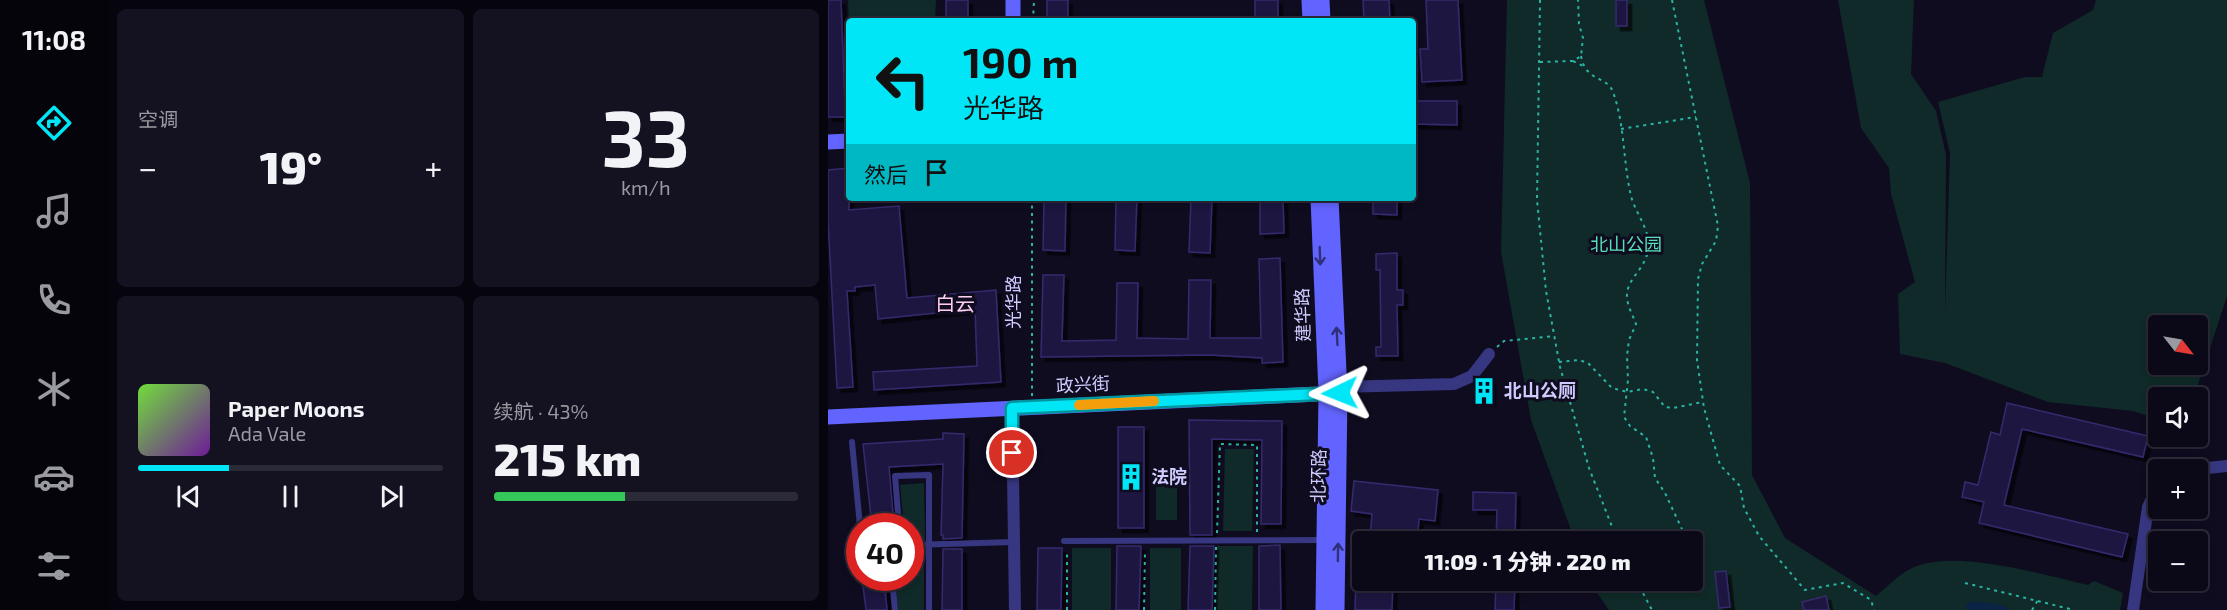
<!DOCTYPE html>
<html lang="zh">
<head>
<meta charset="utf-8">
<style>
	:root { --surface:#0b0918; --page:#141221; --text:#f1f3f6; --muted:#9a9aa2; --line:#2b2a37; --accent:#00e6f6 }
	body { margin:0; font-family:"Exo 2","Noto Sans SC",sans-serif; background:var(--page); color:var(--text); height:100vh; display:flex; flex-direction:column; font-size:22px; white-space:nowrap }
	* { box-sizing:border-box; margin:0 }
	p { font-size:20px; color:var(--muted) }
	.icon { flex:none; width:33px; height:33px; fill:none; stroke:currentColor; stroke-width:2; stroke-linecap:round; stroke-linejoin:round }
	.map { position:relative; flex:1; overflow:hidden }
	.side { display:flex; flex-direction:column; gap:9px; padding:9px; background:#06050d; width:720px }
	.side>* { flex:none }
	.banner { position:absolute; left:18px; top:18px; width:570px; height:183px; border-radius:6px; box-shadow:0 3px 9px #0003,0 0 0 2px var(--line); background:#00e6f6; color:#111; overflow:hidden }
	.needle { width:39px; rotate:121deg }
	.buttons { position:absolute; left:1320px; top:315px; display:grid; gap:12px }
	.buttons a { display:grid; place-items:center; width:60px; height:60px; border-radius:6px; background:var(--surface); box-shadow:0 3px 9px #0003,0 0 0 2px var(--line); font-size:30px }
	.speed { position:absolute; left:18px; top:513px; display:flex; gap:12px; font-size:30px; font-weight:700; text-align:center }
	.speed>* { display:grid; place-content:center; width:78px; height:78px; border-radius:50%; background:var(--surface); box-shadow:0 3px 9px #0003,0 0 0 2px var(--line); line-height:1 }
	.speed .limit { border:9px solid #d22; background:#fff; color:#111 }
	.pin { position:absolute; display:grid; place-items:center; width:51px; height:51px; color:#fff; margin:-26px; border:3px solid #fff; border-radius:50%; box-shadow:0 2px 6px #0007 }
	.me { position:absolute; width:66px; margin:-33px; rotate:268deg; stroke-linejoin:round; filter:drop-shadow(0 0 4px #0008) }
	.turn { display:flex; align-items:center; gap:21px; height:126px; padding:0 18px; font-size:27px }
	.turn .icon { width:78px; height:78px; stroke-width:2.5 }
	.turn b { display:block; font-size:42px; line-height:51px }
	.then { display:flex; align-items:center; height:57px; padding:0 18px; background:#0003; gap:12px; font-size:22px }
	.big { font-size:45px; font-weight:800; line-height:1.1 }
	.side .card { flex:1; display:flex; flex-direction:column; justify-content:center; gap:9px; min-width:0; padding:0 21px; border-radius:9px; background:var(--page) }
	.side .dial { align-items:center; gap:0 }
	.dial b { font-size:78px; line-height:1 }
	.song { display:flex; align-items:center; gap:18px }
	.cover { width:72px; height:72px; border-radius:9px; background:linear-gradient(135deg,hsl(100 70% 55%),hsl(280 70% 35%)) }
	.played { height:6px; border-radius:3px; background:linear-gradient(90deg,var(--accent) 30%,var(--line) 30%) }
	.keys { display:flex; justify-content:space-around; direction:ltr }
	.heat { display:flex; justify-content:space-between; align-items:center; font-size:33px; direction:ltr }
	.charge { height:9px; border-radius:4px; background:linear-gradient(90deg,#34c759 43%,var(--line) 0) }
	.side .tiles { flex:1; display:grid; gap:9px; grid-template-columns:repeat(2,1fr) }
	.trip { position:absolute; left:524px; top:531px; width:351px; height:60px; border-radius:6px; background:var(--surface); box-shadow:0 3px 9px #0003,0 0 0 2px var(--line); font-weight:800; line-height:60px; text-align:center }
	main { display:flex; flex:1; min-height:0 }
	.tab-bar { display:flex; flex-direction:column; width:108px; justify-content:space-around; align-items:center; background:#04040a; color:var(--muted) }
	.tab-bar .icon { width:42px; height:42px }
	.tab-bar .on { color:var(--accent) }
	.tab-bar b { font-size:27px; color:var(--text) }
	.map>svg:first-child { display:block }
	.green { fill:#0f2a28; fill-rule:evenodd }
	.water { fill:#0b2345 }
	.building { fill:#1f1841; stroke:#352a6e; stroke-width:1.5; filter:url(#shadow) }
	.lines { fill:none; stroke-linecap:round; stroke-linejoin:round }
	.path { stroke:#2bb3a6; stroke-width:2; stroke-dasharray:3 4.5; stroke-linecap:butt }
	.lane { stroke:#373680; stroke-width:6 }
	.street { stroke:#373680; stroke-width:12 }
	.secondary { stroke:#6264ff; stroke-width:15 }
	.oneway { stroke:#302f79 }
	.route-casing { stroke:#0096a0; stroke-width:15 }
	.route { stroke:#00e6f6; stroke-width:10 }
	.slow { stroke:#f59e0b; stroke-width:10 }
	.labels { text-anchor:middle; stroke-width:6; stroke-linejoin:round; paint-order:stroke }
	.park-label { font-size:18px; fill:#56e0b9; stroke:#0f0c20 }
	.street-label { font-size:18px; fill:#cfcbff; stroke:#0f0c20 }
	.poi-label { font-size:18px; font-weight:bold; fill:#cfcbff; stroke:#0f0c20; text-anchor:start }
	.neighbourhood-label { font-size:20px; fill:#ffcdef; stroke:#0f0c20 }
</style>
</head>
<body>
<main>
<nav class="tab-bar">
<b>11:08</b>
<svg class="icon on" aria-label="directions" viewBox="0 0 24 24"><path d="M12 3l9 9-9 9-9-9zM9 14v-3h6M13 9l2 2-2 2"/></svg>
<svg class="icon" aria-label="music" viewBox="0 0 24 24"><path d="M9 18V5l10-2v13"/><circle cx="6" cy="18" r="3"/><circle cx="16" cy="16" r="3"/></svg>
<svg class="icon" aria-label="phone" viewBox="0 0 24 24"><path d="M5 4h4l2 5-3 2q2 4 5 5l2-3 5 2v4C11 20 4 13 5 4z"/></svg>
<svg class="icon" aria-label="climate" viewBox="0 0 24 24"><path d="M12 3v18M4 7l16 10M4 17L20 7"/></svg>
<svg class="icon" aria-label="car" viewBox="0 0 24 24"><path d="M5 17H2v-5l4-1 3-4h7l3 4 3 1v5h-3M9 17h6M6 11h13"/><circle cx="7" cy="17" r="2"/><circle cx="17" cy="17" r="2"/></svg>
<svg class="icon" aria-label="filters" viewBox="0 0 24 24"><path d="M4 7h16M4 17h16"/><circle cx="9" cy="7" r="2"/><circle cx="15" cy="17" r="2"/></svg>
</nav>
<section class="side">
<div class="tiles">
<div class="card"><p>空调</p>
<div class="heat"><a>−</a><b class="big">19°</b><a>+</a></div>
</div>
<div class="card dial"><b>33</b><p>km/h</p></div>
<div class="card">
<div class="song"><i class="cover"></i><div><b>Paper Moons</b><p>Ada Vale</p></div></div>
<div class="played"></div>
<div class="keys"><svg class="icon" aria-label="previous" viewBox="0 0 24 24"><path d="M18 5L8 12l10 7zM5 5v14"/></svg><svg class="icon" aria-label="pause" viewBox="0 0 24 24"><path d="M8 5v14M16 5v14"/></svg><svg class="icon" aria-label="next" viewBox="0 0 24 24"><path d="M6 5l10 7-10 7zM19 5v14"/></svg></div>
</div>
<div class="card"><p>续航 · 43%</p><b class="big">215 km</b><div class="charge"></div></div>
</div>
</section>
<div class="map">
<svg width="1399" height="610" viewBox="0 0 1399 610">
	<defs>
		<filter id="shadow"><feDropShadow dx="4.5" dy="4.5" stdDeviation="0" flood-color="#0009"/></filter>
	</defs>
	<rect width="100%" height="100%" fill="#0f0c20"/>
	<g class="green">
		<polygon points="20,0 108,0 107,21 21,21 21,25"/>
		<path d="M 679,0 L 876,0 L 922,183 L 924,475 L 957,538 L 1048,596 C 1059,587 1071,574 1084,568 C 1127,548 1214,575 1260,585 L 1266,581 L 1295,593 L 1292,610 L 781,610 L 761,581 L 864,580 L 864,542 L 747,541 L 703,420 L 673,252 Z"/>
		<path d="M 1010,0 L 1086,0 L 1083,74 L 1108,111 L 1118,155 L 1117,314 L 1122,153 L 1110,102 L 1197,77 L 1214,77 L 1225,33 L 1265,10 L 1268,0 L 1399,0 L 1399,296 L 1366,397 L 1330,398 L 1330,419 L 1305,411 L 1220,402 L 1117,363 L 1072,354 L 1070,294 L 1087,282 L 1063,194 L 1061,168 L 1033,128 ZM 1330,326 L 1370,326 L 1370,364 L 1330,364 Z"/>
		<polygon points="397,449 426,449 424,531 395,531"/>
		<rect x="328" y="472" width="21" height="48"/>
		<polygon points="96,483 97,541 87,541 86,536 83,536 82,526 76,526 72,485"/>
		<polygon points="389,546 425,546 424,610 388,610"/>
		<rect x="244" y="548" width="39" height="62"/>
		<rect x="322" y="548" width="31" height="62"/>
		<polygon points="96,557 96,610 70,610 67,578 82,578 83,571 90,570 89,558"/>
	</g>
	<path class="water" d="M 1141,602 C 1156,602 1170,602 1183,610 L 1140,610 L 1137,607 Z"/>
	<g class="building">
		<polygon points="0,0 13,0 17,104 21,104 21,117 0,117"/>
		<rect x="118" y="0" width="22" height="21"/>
		<rect x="219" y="0" width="21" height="21"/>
		<rect x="427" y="0" width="23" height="21"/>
		<polygon points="535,0 561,0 562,21 536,21"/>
		<polygon points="598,0 630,0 634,80 594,82 592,49 600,49"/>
		<rect x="788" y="0" width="11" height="26"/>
		<polygon points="585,101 629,101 629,125 585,124"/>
		<polygon points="21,168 21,210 71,206 79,298 168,290 173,382 46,390 45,372 149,366 147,309 50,319 47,285 27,287 27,291 19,291 25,387 9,388 0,221 0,170"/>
		<polygon points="216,198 238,198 237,251 215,250"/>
		<polygon points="288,198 309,198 307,251 287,250"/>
		<polygon points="363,198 384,198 382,253 361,252"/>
		<polygon points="432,198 455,198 456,233 432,234"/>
		<polygon points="545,198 569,198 569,215 545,214"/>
		<polygon points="569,253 569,290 575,290 575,305 569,305 570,356 548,356 548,347 553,347 552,270 548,270 548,254"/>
		<polygon points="452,258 455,362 434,363 434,358 382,355 213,357 215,275 236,275 234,341 288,340 289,283 310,283 309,338 360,339 361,280 383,280 382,338 433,338 431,259"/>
		<rect x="650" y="381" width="13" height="20"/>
		<polygon points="1179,403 1320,436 1315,457 1194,429 1176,505 1300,534 1294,557 1151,523 1156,502 1134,497 1137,482 1150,485 1163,432 1172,435"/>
		<polygon points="361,420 454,421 453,524 433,524 434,440 384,439 384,535 362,535"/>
		<rect x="290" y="427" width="26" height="101"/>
		<polygon points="115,433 136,434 134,538 115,539 115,535 113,535 115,464 61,467 66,526 44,526 35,444 115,439"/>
		<polygon points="526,481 610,490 607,521 591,519 589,542 542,539 544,514 523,511"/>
		<polygon points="645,492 688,493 687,542 668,542 669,510 645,510"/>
		<polygon points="452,545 453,610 431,610 431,546"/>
		<polygon points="289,546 313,546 311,610 288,610"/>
		<polygon points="362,546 386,546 384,610 360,610"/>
		<polygon points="210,548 234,548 233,610 209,610"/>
		<polygon points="115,549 134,549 134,610 114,610"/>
		<polygon points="898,571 902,607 891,608 887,572"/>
		<polygon points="34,578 56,578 59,610 38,610"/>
		<polygon points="528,580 565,580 564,610 527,610"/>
		<polygon points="668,580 687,580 686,610 667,610"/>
		<polygon points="998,596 1001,610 976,610 974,602"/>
	</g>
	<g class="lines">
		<g class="path">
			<polyline points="712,0 709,200 718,291 732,367 761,468 790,542"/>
			<polyline points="844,0 890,226 888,241 874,264 870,279 869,360 876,408 892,465 912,486 916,508 931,536 977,590 1015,583 1043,600 1046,610"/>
			<polyline points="205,21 206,0"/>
			<path d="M 753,56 C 758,83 779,75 785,92 C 797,125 795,162 803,196 C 807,211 818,225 820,239 C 824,268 797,276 799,298 C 800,307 805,316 808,324 L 801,340 L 799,356 L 800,380 L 796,417 L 802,426 L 818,437 L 825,458 L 827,478 L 837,493 L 860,542"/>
			<polyline points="745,61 755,66"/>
			<polyline points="712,62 745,61 753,56 755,38 751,24 750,0"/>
			<polyline points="793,129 868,117"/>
			<polyline points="669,347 676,341 726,336"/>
			<polyline points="731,362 751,360 760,363 784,388 799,392 815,389 825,392 837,407 845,408 875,402"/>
			<polyline points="204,396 204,198"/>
			<polyline points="389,533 392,444 429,445 429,532"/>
			<polyline points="808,580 824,610"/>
			<polyline points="1137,583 1246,610"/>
			<polyline points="239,610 239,550"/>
			<polyline points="316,610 317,550"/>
			<polyline points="387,610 388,547"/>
			<polyline points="1204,610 1210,600"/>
		</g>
		<g class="lane">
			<polyline points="24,442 32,526"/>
			<polyline points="71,526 67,476 101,475 101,610"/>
			<polyline points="236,541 496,540"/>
			<polyline points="82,545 186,542"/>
			<polyline points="64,578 67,610"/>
		</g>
		<g class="street">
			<polyline points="511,387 626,384 644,376 661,354"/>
			<polyline points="184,408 187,610"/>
			<polyline points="1361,470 1399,466"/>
			<polyline points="1305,610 1320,507 1330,486"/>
		</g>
		<g class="secondary">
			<polyline points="185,0 185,21"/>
			<polyline points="481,0 482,21"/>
			<polyline points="494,0 495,21"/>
			<polyline points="0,142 21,141"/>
			<polyline points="490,198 498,393 495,610"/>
			<polyline points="503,198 512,393 509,610"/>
			<polyline points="0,417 512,393"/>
		</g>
	</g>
	<defs><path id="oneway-shaft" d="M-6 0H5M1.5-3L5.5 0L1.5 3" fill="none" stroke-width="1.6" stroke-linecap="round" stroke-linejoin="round" transform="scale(1.5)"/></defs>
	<g class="oneway">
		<use href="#oneway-shaft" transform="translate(492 256) rotate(88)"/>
		<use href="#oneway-shaft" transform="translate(509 336) rotate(-93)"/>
		<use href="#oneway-shaft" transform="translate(510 552) rotate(-89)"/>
	</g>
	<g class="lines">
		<defs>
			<polyline id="route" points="184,453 184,408 512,393"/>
		</defs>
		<use href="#route" class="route-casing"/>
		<use href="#route" class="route"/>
		<polyline class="slow" points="251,405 326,401"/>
	</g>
	<defs>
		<symbol id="building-bare" viewBox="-9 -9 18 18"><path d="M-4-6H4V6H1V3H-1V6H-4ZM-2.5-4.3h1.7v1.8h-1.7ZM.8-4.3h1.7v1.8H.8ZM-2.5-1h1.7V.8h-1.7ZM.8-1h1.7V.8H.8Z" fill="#00e6f6" stroke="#0f0c20" stroke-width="2.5" paint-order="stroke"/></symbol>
	</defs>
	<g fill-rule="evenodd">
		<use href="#building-bare" x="637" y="372" width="38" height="38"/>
		<use href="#building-bare" x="284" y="458" width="38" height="38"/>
	</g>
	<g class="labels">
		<g class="park-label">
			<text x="798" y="251">北山公园</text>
		</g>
		<g class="street-label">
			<text transform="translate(186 302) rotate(-90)" y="6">光华路</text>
			<text transform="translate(475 315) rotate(-92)" y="6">建华路</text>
			<text transform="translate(255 385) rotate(-3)" y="6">政兴街</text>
			<text transform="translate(491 476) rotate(-89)" y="6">北环路</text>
		</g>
		<g class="poi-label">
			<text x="676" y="397">北山公厕</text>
			<text x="323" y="483">法院</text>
		</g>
		<g class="neighbourhood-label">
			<text x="127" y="311">白云</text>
		</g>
	</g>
</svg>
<div class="buttons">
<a><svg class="needle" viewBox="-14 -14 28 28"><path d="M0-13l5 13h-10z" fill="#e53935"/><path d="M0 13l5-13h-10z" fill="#9a9aa2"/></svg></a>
<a><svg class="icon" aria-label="sound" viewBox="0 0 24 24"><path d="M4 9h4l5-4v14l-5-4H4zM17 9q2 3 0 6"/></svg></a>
<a>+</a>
<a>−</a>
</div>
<div class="speed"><div class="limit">40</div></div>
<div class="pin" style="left:184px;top:453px;background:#d93025"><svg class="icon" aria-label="arrive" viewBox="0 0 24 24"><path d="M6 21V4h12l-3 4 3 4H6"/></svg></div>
<svg class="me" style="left:512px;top:393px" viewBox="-20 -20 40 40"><path d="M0-17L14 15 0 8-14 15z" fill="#00e6f6" stroke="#fff" stroke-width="4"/></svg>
<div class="trip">11:09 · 1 分钟 · 220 m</div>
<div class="banner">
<div class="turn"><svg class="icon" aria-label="left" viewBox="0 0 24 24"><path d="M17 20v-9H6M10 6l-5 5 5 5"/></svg><div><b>190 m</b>光华路</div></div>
<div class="then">然后<svg class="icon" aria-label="arrive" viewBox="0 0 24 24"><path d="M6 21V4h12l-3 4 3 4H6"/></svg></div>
</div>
</div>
</main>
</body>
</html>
